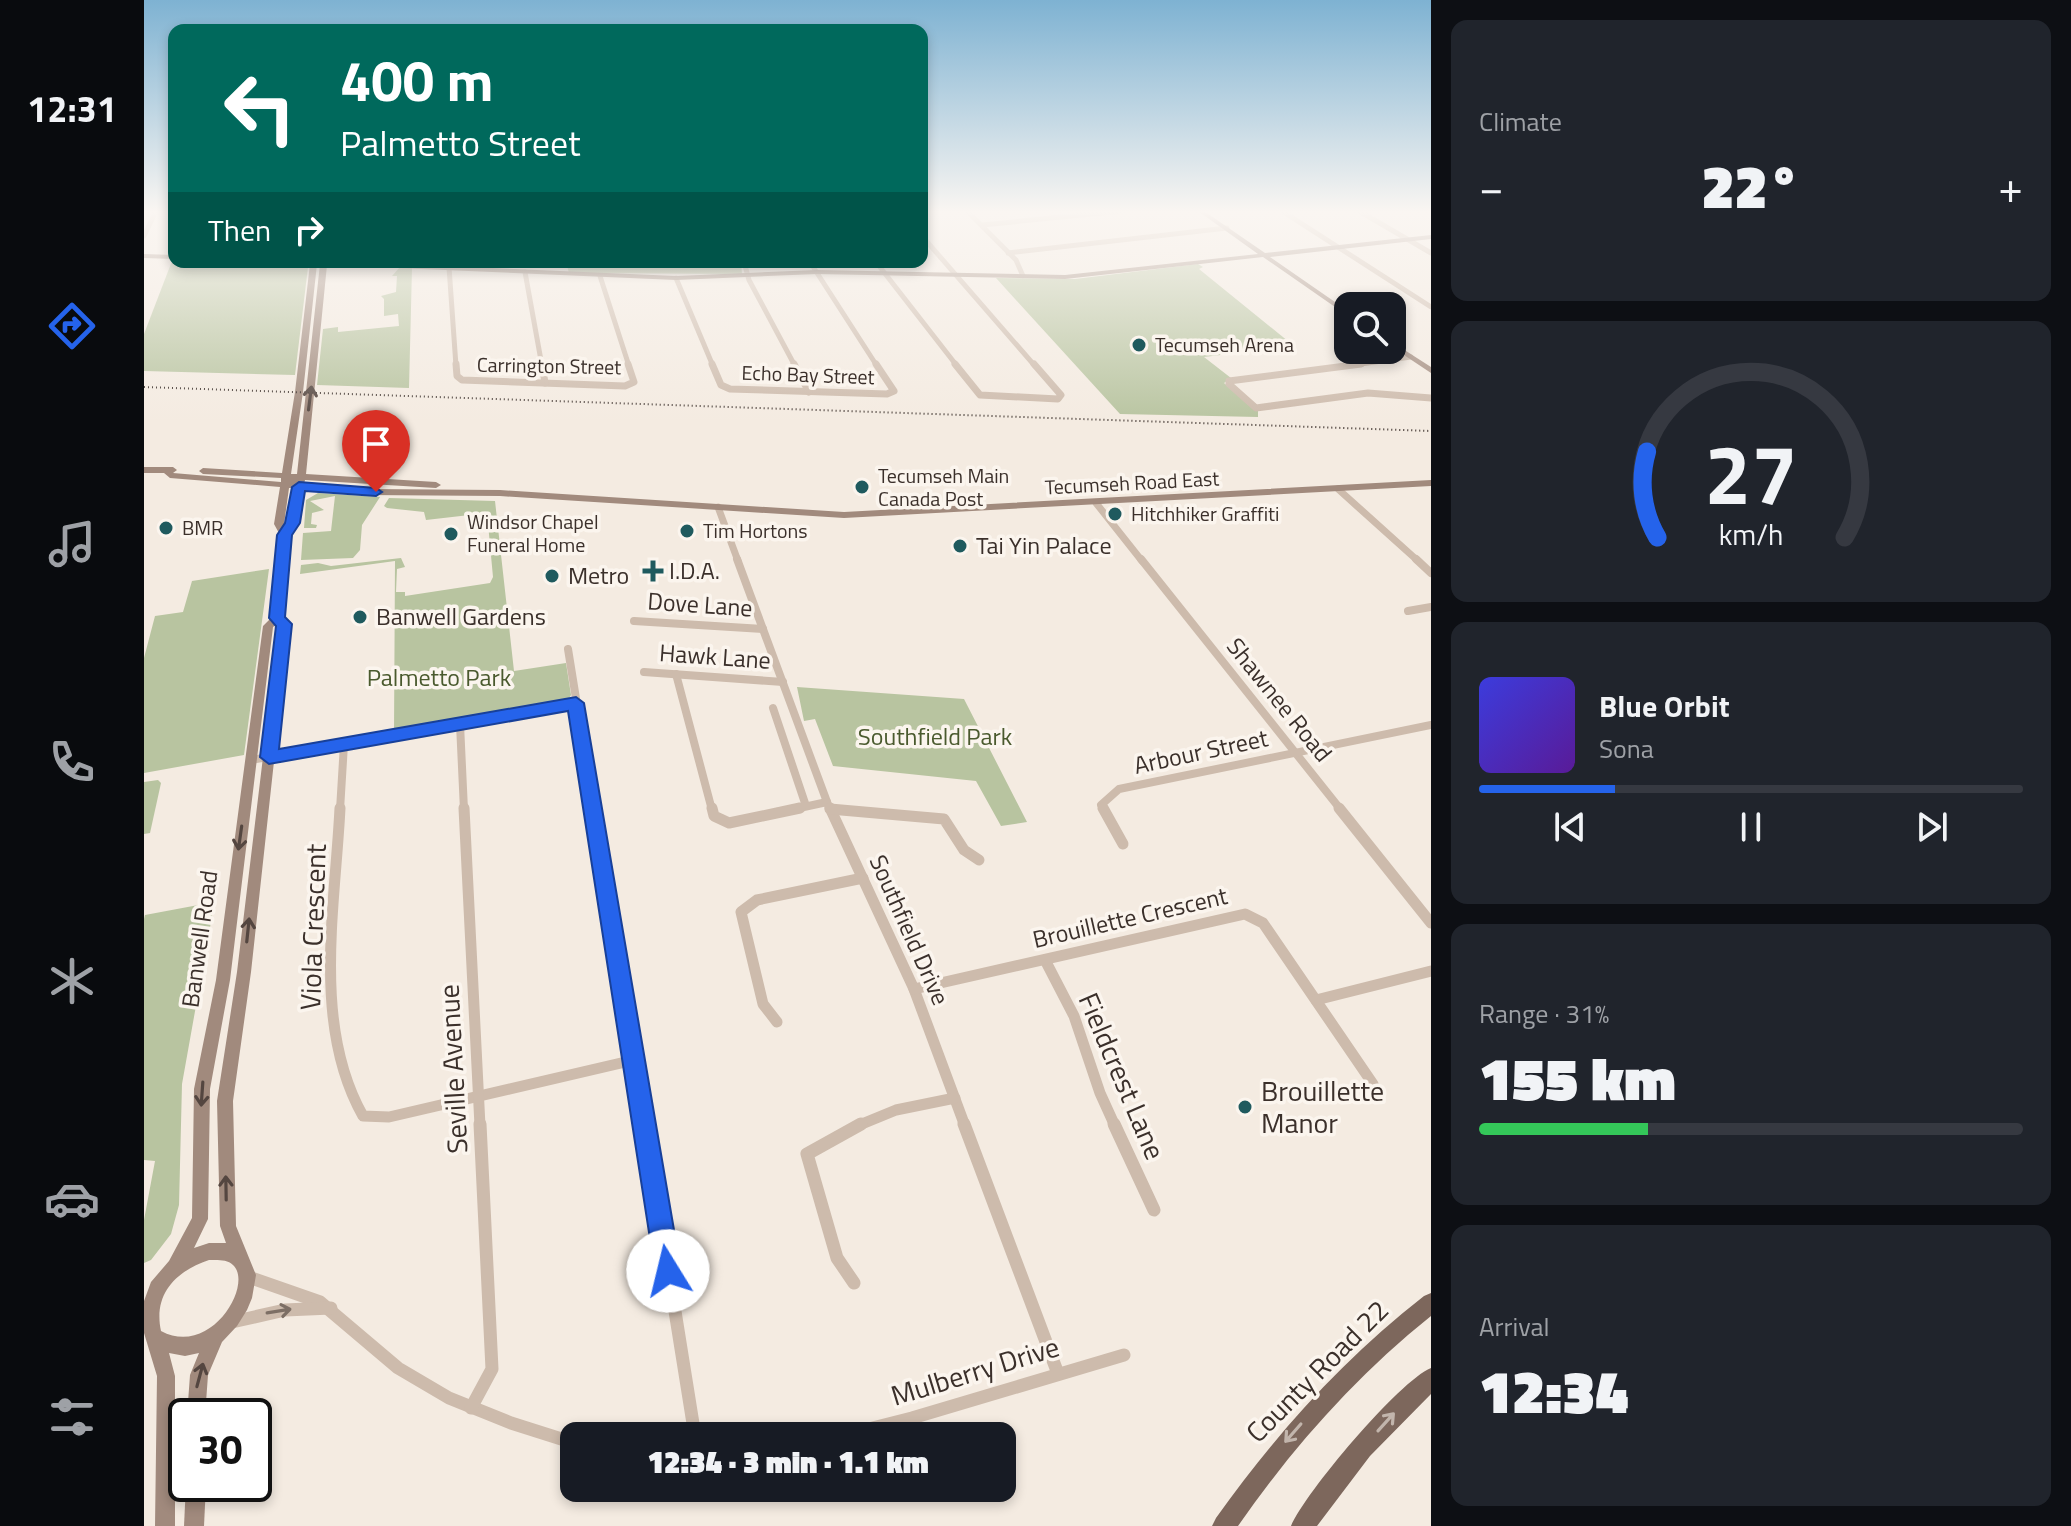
<!DOCTYPE html>
<html lang="en">
<head>
<meta charset="utf-8">
<style>
	:root { --surface:#171b24; --page:#20242c; --text:#f1f3f6; --muted:#9ea1a6; --line:#363941; --accent:#2563eb }
	body { margin:0; font-family:"Titillium Web",sans-serif; background:var(--page); color:var(--text); height:100vh; display:flex; flex-direction:column; font-size:30px; white-space:nowrap }
	* { box-sizing:border-box; margin:0 }
	p { font-size:26px; color:var(--muted) }
	.icon { flex:none; width:44px; height:44px; fill:none; stroke:currentColor; stroke-width:2; stroke-linecap:round; stroke-linejoin:round }
	.map { position:relative; flex:1; overflow:hidden }
	.panel { display:flex; flex-direction:column; gap:20px; padding:20px; background:#0d0f14; width:640px }
	.panel>* { flex:none }
	.guide { position:absolute; left:24px; top:24px; width:760px; height:244px; border-radius:16px; box-shadow:0 4px 12px #0003; background:#00695c; color:#fff; overflow:hidden }
	.fabs { position:absolute; left:1190px; top:292px; display:grid; gap:16px }
	.fabs a { display:grid; place-items:center; width:72px; height:72px; border-radius:16px; background:var(--surface); box-shadow:0 4px 12px #0003; font-size:40px }
	.speed { position:absolute; left:24px; top:1398px; display:flex; gap:16px; font-size:40px; font-weight:700; text-align:center }
	.speed>* { display:grid; place-content:center; width:104px; height:104px; border-radius:50%; background:var(--surface); box-shadow:0 4px 12px #0003; line-height:1 }
	.speed .limit { border:4px solid #111; border-radius:12px; background:#fff; color:#111 }
	.pin { position:absolute; display:grid; place-items:center; width:68px; height:68px; color:#fff; margin:-82px -34px; border-radius:50% 50% 50% 0; rotate:-45deg; box-shadow:0 0 8px #0007 }
	.pin .icon { rotate:45deg }
	.me { position:absolute; width:88px; margin:-44px; rotate:351deg; stroke-linejoin:round; filter:drop-shadow(0 0 6px #0008) }
	.turn { display:flex; align-items:center; gap:28px; height:168px; padding:0 40px; font-size:36px }
	.turn .icon { width:104px; height:104px; stroke-width:2.5 }
	.turn b { display:block; font-size:56px; line-height:68px }
	.then { display:flex; align-items:center; height:76px; padding:0 40px; background:#0003; gap:16px; font-size:30px }
	.big { font-size:60px; font-weight:800; line-height:1.1 }
	.panel .card { flex:1; display:flex; flex-direction:column; justify-content:center; gap:12px; min-width:0; padding:0 28px; border-radius:16px; background:var(--page) }
	.panel .dial { align-items:center; gap:0 }
	.dial svg { height:208px; overflow:visible; fill:none; stroke:var(--line); stroke-width:7; stroke-linecap:round; text-anchor:middle }
	.dial text { fill:var(--text); stroke:none }
	.song { display:flex; align-items:center; gap:24px }
	.cover { width:96px; height:96px; border-radius:12px; background:linear-gradient(135deg,hsl(240 70% 55%),hsl(270 70% 35%)) }
	.played { height:8px; border-radius:4px; background:linear-gradient(90deg,var(--accent) 25%,var(--line) 25%) }
	.keys { display:flex; justify-content:space-around; direction:ltr }
	.heat { display:flex; justify-content:space-between; align-items:center; font-size:44px; direction:ltr }
	.charge { height:12px; border-radius:6px; background:linear-gradient(90deg,#34c759 31%,var(--line) 0) }
	.trip { position:absolute; left:416px; top:1422px; width:456px; height:80px; border-radius:16px; background:var(--surface); box-shadow:0 4px 12px #0003; font-weight:800; line-height:80px; text-align:center }
	main { display:flex; flex:1; min-height:0 }
	.tab-bar { display:flex; flex-direction:column; width:144px; justify-content:space-around; align-items:center; background:#090b0e; color:var(--muted) }
	.tab-bar .icon { width:56px; height:56px }
	.tab-bar .current { color:var(--accent) }
	.tab-bar b { font-size:36px; color:var(--text) }
	.map>svg:first-child { display:block }
	.green { fill:#b8c4a0 }
	.lines { fill:none; stroke-linecap:round; stroke-linejoin:round }
	.street-far4 { stroke:#cdbbac; stroke-width:5 }
	.street-far3 { stroke:#cdbbac; stroke-width:7 }
	.street-far2 { stroke:#cdbbac; stroke-width:8 }
	.street-far1 { stroke:#cdbbac; stroke-width:11 }
	.street { stroke:#cdbbac; stroke-width:13 }
	.secondary { fill:#a18a7d; fill-rule:evenodd }
	.primary { fill:#7d675c; fill-rule:evenodd }
	.rail { stroke:#3b302b; stroke-width:2; stroke-dasharray:1 3; stroke-linecap:butt }
	.oneway { stroke:#544640 }
	.oneway2 { stroke:#7d6f65 }
	.oneway3 { stroke:#c2b5ac }
	.route { fill:#2563eb; stroke:#184099; stroke-width:2 }
	.poi-dot { fill:#1f5a5e; stroke:#fbf5ee; stroke-width:3 }
	.labels { text-anchor:middle; stroke-width:7; stroke-linejoin:round; paint-order:stroke }
	.far-poi-label { font-size:20px; fill:#3b302b; stroke:#fbf5ee; text-anchor:start }
	.far-street-label { font-size:20px; fill:#3b302b; stroke:#fbf5ee }
	.poi-label { font-size:24px; fill:#3b302b; stroke:#fbf5ee; text-anchor:start }
	.street-label { font-size:24px; fill:#3b302b; stroke:#fbf5ee }
	.park-label { font-size:24px; fill:#4a5a2e; stroke:#fbf5ee }
	.near-street-label { font-size:28px; fill:#3b302b; stroke:#fbf5ee }
	.near-poi-label { font-size:28px; fill:#3b302b; stroke:#fbf5ee; text-anchor:start }
</style>
</head>
<body>
<main>
<nav class="tab-bar">
<b>12:31</b>
<svg class="icon current" aria-label="directions" viewBox="0 0 24 24"><path d="M12 3l9 9-9 9-9-9zM9 14v-3h6M13 9l2 2-2 2"/></svg>
<svg class="icon" aria-label="music" viewBox="0 0 24 24"><path d="M9 18V5l10-2v13"/><circle cx="6" cy="18" r="3"/><circle cx="16" cy="16" r="3"/></svg>
<svg class="icon" aria-label="phone" viewBox="0 0 24 24"><path d="M5 4h4l2 5-3 2q2 4 5 5l2-3 5 2v4C11 20 4 13 5 4z"/></svg>
<svg class="icon" aria-label="climate" viewBox="0 0 24 24"><path d="M12 3v18M4 7l16 10M4 17L20 7"/></svg>
<svg class="icon" aria-label="car" viewBox="0 0 24 24"><path d="M5 17H2v-5l4-1 3-4h7l3 4 3 1v5h-3M9 17h6M6 11h13"/><circle cx="7" cy="17" r="2"/><circle cx="17" cy="17" r="2"/></svg>
<svg class="icon" aria-label="filters" viewBox="0 0 24 24"><path d="M4 7h16M4 17h16"/><circle cx="9" cy="7" r="2"/><circle cx="15" cy="17" r="2"/></svg>
</nav>
<div class="map">
<svg width="1287" height="1526" viewBox="0 0 1287 1526">
	<rect width="100%" height="100%" fill="#f4ebe1"/>
	<g class="green">
		<polygon points="28,261 164,267 151,375 0,371 0,334"/>
		<polygon points="422,262 597,262 598,274 425,273"/>
		<polygon points="1054,264 1059,267 1055,269 1150,346 1060,357 1087,378 1080,383 1114,411 1114,417 976,414 852,278 931,279"/>
		<polygon points="256,267 268,268 265,388 173,385 179,329 194,327 194,332 255,326 254,314 240,316 240,299 237,296 252,292 253,276 248,276"/>
		<polygon points="174,493 236,497 218,525 216,550 209,558 157,560 159,533 187,531 191,496 166,501 180,510 168,513 167,524 173,525 172,528 160,528 162,500"/>
		<polygon points="245,498 351,501 370,671 422,663 427,695 423,702 250,732 251,561 156,574 157,565 174,563 187,566 257,558 261,567 253,569 252,592 261,592 261,596 346,583 349,577 343,513 282,520 280,512 243,508 240,506"/>
		<polygon points="125,569 100,755 0,773 0,658 11,616 39,612 48,581"/>
		<polygon points="653,687 820,699 883,822 857,826 832,781 689,766 671,719 660,721"/>
		<polygon points="14,780 17,783 6,833 0,834 0,782"/>
		<polygon points="65,903 70,905 38,1084 35,1205 27,1234 7,1260 0,1263 0,1220 11,1161 0,1160 0,919 1,915"/>
	</g>
	<g class="lines">
		<g class="street-far4">
			<polyline points="823,211 872,260 879,276"/>
			<polyline points="1138,211 1287,307"/>
			<polyline points="1215,211 1287,253"/>
			<polyline points="838,225 978,211"/>
			<polyline points="0,236 12,211"/>
			<polyline points="778,236 891,366"/>
			<polyline points="864,253 1083,228"/>
			<polyline points="600,262 605,280 651,366"/>
			<polyline points="666,262 733,366"/>
			<polyline points="732,262 813,366"/>
			<polyline points="305,267 312,366"/>
			<polyline points="381,272 398,366"/>
			<polyline points="456,276 485,366"/>
			<polyline points="532,278 569,366"/>
			<polyline points="1202,366 1267,357"/>
		</g>
		<g class="street-far3">
			<polyline points="312,364 313,376 318,380 481,386 490,382 484,364"/>
			<polyline points="398,364 401,383"/>
			<polyline points="568,364 577,385 586,389 743,394 750,391 732,364"/>
			<polyline points="650,364 665,392"/>
			<polyline points="811,364 836,395 914,399 917,395 890,364"/>
			<polyline points="1217,364 1085,381 1085,384 1112,408 1224,393 1287,398"/>
			<polyline points="1194,489 1274,561"/>
			<polyline points="952,503 998,561"/>
			<polyline points="574,507 594,561"/>
		</g>
		<g class="street-far2">
			<polyline points="593,559 686,810"/>
			<polyline points="997,559 1197,810"/>
			<polyline points="1272,559 1287,573"/>
			<polyline points="1264,611 1287,607"/>
			<polyline points="490,621 619,629"/>
			<polyline points="424,649 450,810"/>
			<polyline points="500,672 639,682"/>
			<polyline points="532,674 568,810"/>
			<polyline points="629,708 662,806"/>
			<polyline points="316,724 320,810"/>
			<polyline points="107,760 432,703"/>
			<polyline points="686,809 696,810"/>
			<polyline points="196,810 200,744"/>
			<polyline points="646,810 683,802"/>
			<polyline points="960,810 957,805 975,789 1287,725"/>
		</g>
		<g class="street-far1">
			<path d="M 196,808 C 191,908 168,1026 219,1116 L 245,1117 L 490,1060"/>
			<polyline points="320,808 336,1126"/>
			<polyline points="450,808 501,1126"/>
			<polyline points="568,808 570,816 585,823 656,808"/>
			<polyline points="686,808 770,989 821,1126"/>
			<polyline points="959,808 979,844"/>
			<polyline points="1195,808 1287,923"/>
			<polyline points="686,809 800,819 820,850 835,860"/>
			<polyline points="901,960 930,1016 956,1093 971,1126"/>
			<polyline points="770,989 1101,914 1119,923 1229,1084"/>
			<polyline points="1172,1000 1287,971"/>
			<polyline points="633,1022 619,1004 597,912 613,900 719,878"/>
			<polyline points="713,1126 752,1110 811,1098"/>
		</g>
		<g class="street">
			<polyline points="501,1124 551,1436"/>
			<polyline points="820,1124 913,1371"/>
			<polyline points="970,1124 1010,1210"/>
			<polyline points="102,1276 176,1302 254,1368 305,1398 367,1423 430,1443"/>
			<polyline points="710,1283 693,1258 663,1154 717,1124"/>
			<polyline points="88,1322 141,1310 187,1308"/>
			<polyline points="327,1408 348,1369 336,1124"/>
			<polyline points="697,1436 768,1418 980,1355"/>
		</g>
		<g class="secondary">
			<path d="M 1054,211 L 1060,211 L 1121,253 L 1287,235 L 1287,239 L 1126,257 L 1204,311 L 1204,316 L 1119,257 L 921,279 L 673,274 L 532,280 L 183,265 L 162,474 L 292,482 L 297,485 L 292,488 L 161,480 L 160,484 L 223,489 L 356,490 L 700,512 L 1287,480 L 1287,486 L 700,518 L 356,496 L 223,495 L 159,489 L 154,523 L 146,535 L 138,617 L 145,624 L 107,972 L 89,1101 L 92,1226 L 112,1275 L 108,1298 L 103,1310 L 93,1326 L 78,1342 L 64,1375 L 61,1416 L 43,1416 L 46,1375 L 55,1353 L 41,1356 L 25,1353 L 31,1376 L 31,1526 L 11,1526 L 13,1376 L 0,1333 L 0,1301 L 7,1282 L 25,1261 L 48,1218 L 50,1089 L 72,980 L 119,626 L 128,617 L 136,535 L 130,524 L 136,487 L 26,478 L 20,473 L 0,473 L 0,467 L 29,467 L 33,470 L 29,473 L 137,482 L 137,478 L 59,474 L 55,471 L 59,468 L 138,473 L 151,392 L 166,264 L 163,262 L 212,262 L 532,276 L 673,270 L 921,275 L 1114,254 ZM 173,264 L 176,264 L 153,474 L 147,474 L 159,392 ZM 145,488 L 150,488 L 144,523 L 141,527 L 140,524 ZM 133,624 L 135,625 L 93,972 L 73,1101 L 76,1226 L 82,1243 L 65,1243 L 50,1248 L 64,1219 L 66,1089 L 86,980 L 129,627 ZM 65,1260 C 73,1260 83,1259 89,1265 C 110,1284 67,1358 17,1331 C 9,1294 32,1271 65,1260 Z"/>
			<polygon points="0,254 30,255 30,259 0,258"/>
			<polygon points="1248,342 1287,367 1287,373 1248,347"/>
			<polygon points="42,1484 62,1484 60,1526 40,1526"/>
		</g>
		<g class="primary">
			<path d="M 1287,1293 L 1287,1316 C 1212,1376 1149,1447 1094,1526 L 1068,1526 L 1072,1518 C 1132,1434 1198,1360 1280,1296 Z"/>
			<path d="M 1287,1368 L 1287,1394 L 1226,1456 L 1173,1526 L 1147,1526 C 1161,1493 1255,1381 1287,1368 Z"/>
		</g>
		<polyline class="rail" points="0,387 1287,431"/>
	</g>
	<defs><path id="oneway-shaft" d="M-6 0H5M1.5-3L5.5 0L1.5 3" fill="none" stroke-width="1.6" stroke-linecap="round" stroke-linejoin="round" transform="scale(2)"/></defs>
	<g class="oneway">
		<use href="#oneway-shaft" transform="translate(166 398) rotate(-83)"/>
		<use href="#oneway-shaft" transform="translate(96 838) rotate(98)"/>
		<use href="#oneway-shaft" transform="translate(104 930) rotate(-84)"/>
		<use href="#oneway-shaft" transform="translate(58 1094) rotate(94)"/>
		<use href="#oneway-shaft" transform="translate(82 1188) rotate(-91)"/>
		<use href="#oneway-shaft" transform="translate(56 1375) rotate(-75)"/>
	</g>
	<use class="oneway2" href="#oneway-shaft" transform="translate(135 1311) rotate(-9)"/>
	<g class="oneway3">
		<use href="#oneway-shaft" transform="translate(1242 1422) rotate(-48)"/>
		<use href="#oneway-shaft" transform="translate(1149 1433) rotate(131)"/>
	</g>
	<linearGradient id="sky" x2="0" y2="1"><stop stop-color="#7eb2d2"/><stop offset="0.5" stop-color="#faf6f2"/><stop offset="1" stop-color="#faf6f2" stop-opacity="0"/></linearGradient>
	<rect width="1287" height="424" fill="url(#sky)"/>
	<polygon class="route" points="155,482 232,488 238,492 232,496 161,491 156,523 148,535 141,617 148,624 135,749 432,697 440,703 537,1271 534,1280 524,1284 515,1280 511,1271 424,711 125,764 116,757 132,626 125,618 133,535 141,523 148,487"/>
	<g class="poi-dot">
		<circle cx="995" cy="345" r="8"/>
		<circle cx="718" cy="487" r="8"/>
		<circle cx="971" cy="514" r="8"/>
		<circle cx="22" cy="528" r="8"/>
		<circle cx="543" cy="531" r="8"/>
		<circle cx="307" cy="534" r="8"/>
		<circle cx="816" cy="546" r="8"/>
		<path d="M505 559h8v8h8v8h-8v8h-8v-8h-8v-8h8z"/>
		<circle cx="408" cy="576" r="8"/>
		<circle cx="216" cy="617" r="8"/>
		<circle cx="1101" cy="1107" r="8"/>
	</g>
	<g class="labels">
		<g class="far-poi-label">
			<text x="1011" y="352">Tecumseh Arena</text>
			<text x="734" y="483">Tecumseh Main<tspan x="734" dy="23">Canada Post</tspan></text>
			<text x="987" y="521">Hitchhiker Graffiti</text>
			<text x="323" y="529">Windsor Chapel<tspan x="323" dy="23">Funeral Home</tspan></text>
			<text x="38" y="535">BMR</text>
			<text x="559" y="538">Tim Hortons</text>
		</g>
		<g class="far-street-label">
			<text transform="translate(405 366) rotate(1)" y="7">Carrington Street</text>
			<text transform="translate(664 375) rotate(2)" y="7">Echo Bay Street</text>
			<text transform="translate(988 483) rotate(-3)" y="7">Tecumseh Road East</text>
		</g>
		<g class="poi-label">
			<text x="832" y="554">Tai Yin Palace</text>
			<text x="525" y="579">I.D.A.</text>
			<text x="424" y="584">Metro</text>
			<text x="232" y="625">Banwell Gardens</text>
		</g>
		<g class="street-label">
			<text transform="translate(556 605) rotate(4)" y="8">Dove Lane</text>
			<text transform="translate(571 657) rotate(4)" y="8">Hawk Lane</text>
			<text transform="translate(1135 700) rotate(51)" y="8">Shawnee Road</text>
			<text transform="translate(1057 752) rotate(-12)" y="8">Arbour Street</text>
			<text transform="translate(986 918) rotate(-13)" y="8">Brouillette Crescent</text>
			<text transform="translate(765 930) rotate(66)" y="8">Southfield Drive</text>
			<text transform="translate(56 939) rotate(-82)" y="8">Banwell Road</text>
		</g>
		<g class="park-label">
			<text x="295" y="686">Palmetto Park</text>
			<text x="791" y="745">Southfield Park</text>
		</g>
		<g class="near-street-label">
			<text transform="translate(169 927) rotate(-88)" y="10">Viola Crescent</text>
			<text transform="translate(309 1069) rotate(-93)" y="10">Seville Avenue</text>
			<text transform="translate(978 1076) rotate(67)" y="10">Fieldcrest Lane</text>
			<text transform="translate(831 1371) rotate(-17)" y="10">Mulberry Drive</text>
			<text transform="translate(1173 1371) rotate(-45)" y="10">County Road 22</text>
		</g>
		<g class="near-poi-label">
			<text x="1117" y="1101">Brouillette<tspan x="1117" dy="32">Manor</tspan></text>
		</g>
	</g>
</svg>
<div class="fabs">
<a><svg class="icon" aria-label="search" viewBox="0 0 24 24"><circle cx="10" cy="10" r="6"/><path d="M15 15l6 6"/></svg></a>
</div>
<div class="speed"><div class="limit">30</div></div>
<div class="pin" style="left:232px;top:492px;background:#d93025"><svg class="icon" aria-label="arrive" viewBox="0 0 24 24"><path d="M6 21V4h12l-3 4 3 4H6"/></svg></div>
<svg class="me" style="left:524px;top:1271px" viewBox="-20 -20 40 40"><circle r="19" fill="#fff"/><path d="M0-13L10 11 0 6-10 11z" fill="#2563eb"/></svg>
<div class="trip">12:34 · 3 min · 1.1 km</div>
<div class="guide">
<div class="turn"><svg class="icon" aria-label="left" viewBox="0 0 24 24"><path d="M17 20v-9H6M10 6l-5 5 5 5"/></svg><div><b>400 m</b>Palmetto Street</div></div>
<div class="then">Then<svg class="icon" aria-label="right" viewBox="0 0 24 24"><path d="M7 20v-9h11M14 6l5 5-5 5"/></svg></div>
</div>
</div>
<section class="panel">
<div class="card"><p>Climate</p>
<div class="heat"><a>−</a><b class="big">22°</b><a>+</a></div>
</div>
<div class="card dial"><svg viewBox="0 0 100 80">
<path d="M14 69A42 42 0 1 1 86 69"/>
<path d="M14 69A42 42 0 0 1 10 36" stroke="#2563eb"/>
<text x="50" y="56" font-size="32" font-weight="700">27</text>
<text x="50" y="72" font-size="11">km/h</text>
</svg></div>
<div class="card">
<div class="song"><i class="cover"></i><div><b>Blue Orbit</b><p>Sona</p></div></div>
<div class="played"></div>
<div class="keys"><svg class="icon" aria-label="previous" viewBox="0 0 24 24"><path d="M18 5L8 12l10 7zM5 5v14"/></svg><svg class="icon" aria-label="pause" viewBox="0 0 24 24"><path d="M8 5v14M16 5v14"/></svg><svg class="icon" aria-label="next" viewBox="0 0 24 24"><path d="M6 5l10 7-10 7zM19 5v14"/></svg></div>
</div>
<div class="card"><p>Range · 31%</p><b class="big">155 km</b><div class="charge"></div></div>
<div class="card"><p>Arrival</p><b class="big">12:34</b></div>
</section>
</main>
</body>
</html>
